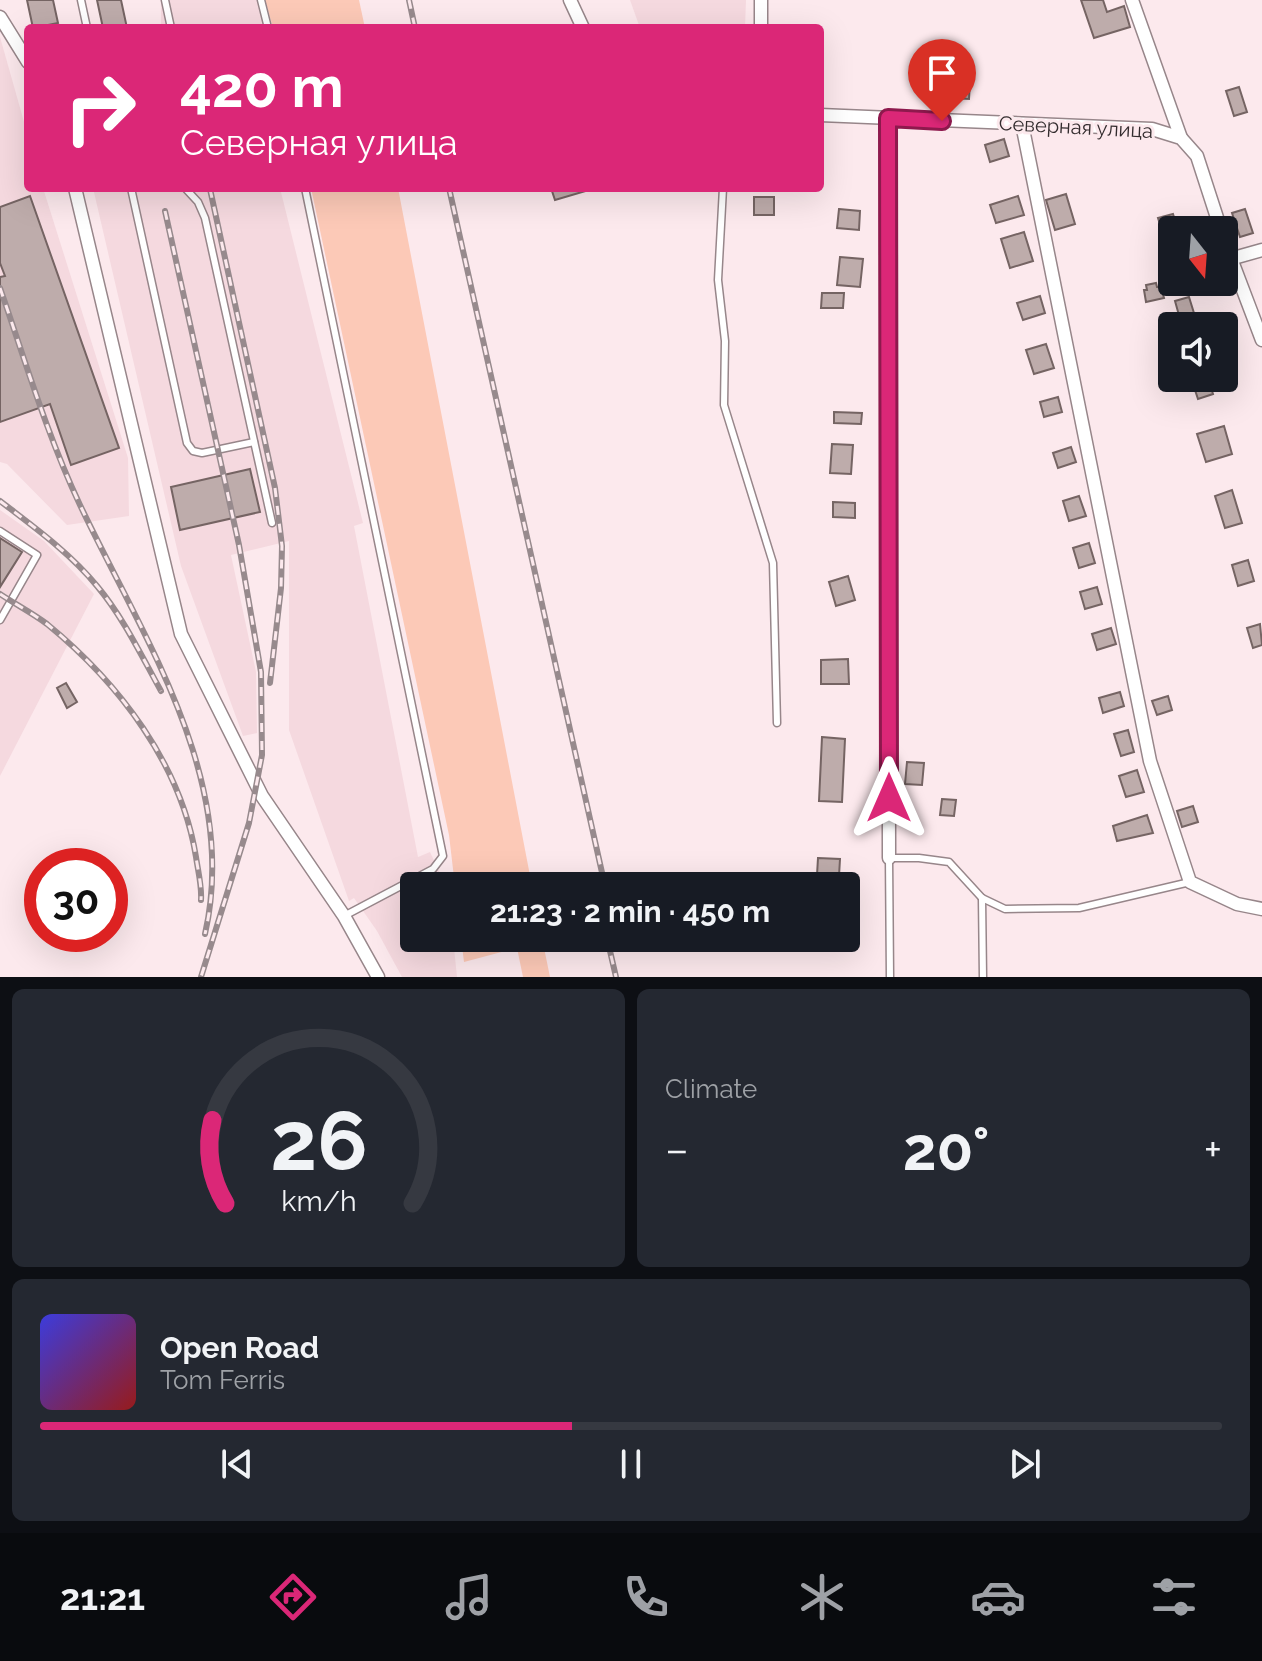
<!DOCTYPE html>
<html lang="en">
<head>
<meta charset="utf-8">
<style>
	:root { --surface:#171b24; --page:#242831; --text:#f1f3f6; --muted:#9ea1a6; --line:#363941; --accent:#db2777 }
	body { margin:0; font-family:Raleway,sans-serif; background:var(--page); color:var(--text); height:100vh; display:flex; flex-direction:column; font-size:30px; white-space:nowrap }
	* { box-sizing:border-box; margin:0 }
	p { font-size:26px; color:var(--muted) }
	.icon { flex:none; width:44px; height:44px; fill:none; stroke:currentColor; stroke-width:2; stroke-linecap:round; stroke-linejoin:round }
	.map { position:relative; height:977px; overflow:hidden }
	.panel { display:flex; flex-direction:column; gap:12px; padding:12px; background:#0d0f14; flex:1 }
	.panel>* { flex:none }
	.hud { position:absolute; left:24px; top:24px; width:800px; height:168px; border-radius:8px; box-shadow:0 8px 32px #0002; background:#db2777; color:#fff; overflow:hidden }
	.needle { width:52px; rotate:163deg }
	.tools { position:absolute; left:1158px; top:216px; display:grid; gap:16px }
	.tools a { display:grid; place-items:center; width:80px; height:80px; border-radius:8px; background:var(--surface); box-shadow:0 8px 32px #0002; font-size:40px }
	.speed { position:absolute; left:24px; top:848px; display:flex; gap:16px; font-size:40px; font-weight:700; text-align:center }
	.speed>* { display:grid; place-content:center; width:104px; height:104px; border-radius:50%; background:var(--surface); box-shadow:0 8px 32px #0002; line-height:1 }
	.speed .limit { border:12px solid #d22; background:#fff; color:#111 }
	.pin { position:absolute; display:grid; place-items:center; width:68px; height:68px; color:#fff; margin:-82px -34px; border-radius:50% 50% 50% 0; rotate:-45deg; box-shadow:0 0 8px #0007 }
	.pin .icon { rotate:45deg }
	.me { position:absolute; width:88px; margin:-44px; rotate:0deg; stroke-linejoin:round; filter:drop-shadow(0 0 6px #0008) }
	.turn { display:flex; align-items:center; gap:28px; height:168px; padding:0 24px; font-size:36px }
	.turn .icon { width:104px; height:104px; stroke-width:2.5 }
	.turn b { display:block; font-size:56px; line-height:68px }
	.big { font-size:60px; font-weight:700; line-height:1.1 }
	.panel .card { flex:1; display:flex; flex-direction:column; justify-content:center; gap:12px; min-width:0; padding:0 28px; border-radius:12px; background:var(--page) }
	.panel .dial { align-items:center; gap:0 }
	.dial svg { height:208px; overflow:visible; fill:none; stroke:var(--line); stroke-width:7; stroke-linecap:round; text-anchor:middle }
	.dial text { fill:var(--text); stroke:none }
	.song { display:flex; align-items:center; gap:24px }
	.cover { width:96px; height:96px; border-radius:12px; background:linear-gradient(135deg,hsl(240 70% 55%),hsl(0 70% 35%)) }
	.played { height:8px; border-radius:4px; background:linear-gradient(90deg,var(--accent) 45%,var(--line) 45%) }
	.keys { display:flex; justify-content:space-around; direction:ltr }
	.heat { display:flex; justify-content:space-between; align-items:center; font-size:44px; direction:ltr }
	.panel .tiles { flex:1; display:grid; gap:12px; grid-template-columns:1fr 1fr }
	.card:last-child { grid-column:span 2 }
	.trip { position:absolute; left:400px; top:872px; width:460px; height:80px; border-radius:8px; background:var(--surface); box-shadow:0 8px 32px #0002; font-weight:700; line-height:80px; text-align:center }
	.dock { display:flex; height:128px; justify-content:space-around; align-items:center; background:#090b0e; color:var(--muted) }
	.dock .icon { width:56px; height:56px }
	.dock .active { color:var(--accent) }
	.dock b { font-size:36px; color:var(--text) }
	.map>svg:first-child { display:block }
	.built { fill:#f5d9df }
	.green { fill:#fcc9b7 }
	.building { fill:#beacab; stroke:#756463; stroke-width:2 }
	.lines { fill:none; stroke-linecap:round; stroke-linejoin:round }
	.service-casing { stroke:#97868a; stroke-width:9 }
	.minor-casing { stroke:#97868a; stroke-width:15 }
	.service { stroke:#fff; stroke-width:6 }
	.minor { stroke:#fff; stroke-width:12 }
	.rail-casing { stroke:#978a8d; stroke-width:6 }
	.rail { stroke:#fce9ed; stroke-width:3; stroke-dasharray:9; stroke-linecap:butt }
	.route-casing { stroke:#8e194d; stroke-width:20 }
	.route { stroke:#db2777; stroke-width:14 }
	.labels { text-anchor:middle; stroke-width:6; stroke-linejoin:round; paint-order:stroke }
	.street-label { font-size:20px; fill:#332c2e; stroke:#fce9ed }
</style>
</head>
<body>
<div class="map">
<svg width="1262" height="977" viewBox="0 0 1262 977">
	<rect width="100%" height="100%" fill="#fce9ed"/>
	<g class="built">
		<polygon points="161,0 264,0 270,28 161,28"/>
		<polygon points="630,0 746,0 745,28 640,28"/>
		<polygon points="0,37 28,136 28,188 43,188 128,458 129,516 67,525 7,464 0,462"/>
		<polygon points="93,188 280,188 363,523 354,526 418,857 430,852 446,886 414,886 414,938 453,938 457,977 402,977 377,931 354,898 349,901 289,730 289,541 231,555 256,672 257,733 243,736 181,566"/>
		<polygon points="0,510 44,541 94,594 0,776"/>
	</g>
	<g class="green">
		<polygon points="265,0 359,0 365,28 273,28"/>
		<polygon points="311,188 398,188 532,886 455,886 449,835"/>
		<polygon points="461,938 542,938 550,977 523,977 517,948 464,962"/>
	</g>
	<g class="building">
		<polygon points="27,0 53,0 58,23 33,28"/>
		<polygon points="97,0 121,0 127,28 103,28"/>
		<polygon points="1081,0 1103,0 1107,12 1124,6 1130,27 1094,38"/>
		<polygon points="953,81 970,82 969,99 952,98"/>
		<polygon points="1239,87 1247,112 1234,116 1226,91"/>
		<polygon points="1004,139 1009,156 990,162 985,145"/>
		<polygon points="551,188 589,188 589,190 555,200"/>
		<polygon points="1066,194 1075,224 1055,230 1046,200"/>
		<polygon points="30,196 119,448 71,465 50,404 0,422 0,277 5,276 0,263 0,207"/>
		<polygon points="1018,196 1024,215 996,223 990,205"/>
		<rect x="754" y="197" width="20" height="18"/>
		<polygon points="839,209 860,211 859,230 837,228"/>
		<polygon points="1245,209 1253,233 1240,237 1232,213"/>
		<polygon points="1173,214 1178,230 1172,230 1170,256 1158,218"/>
		<polygon points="1024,232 1033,261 1010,268 1001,239"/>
		<polygon points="840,257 863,259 860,287 837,285"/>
		<polygon points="1156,283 1157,287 1161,287 1164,298 1146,302 1144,290 1147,290 1146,285"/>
		<polygon points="822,293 844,293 843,308 821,308"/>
		<polygon points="1040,296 1045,313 1023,320 1017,303"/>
		<polygon points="1189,297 1198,326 1182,326 1175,301"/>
		<polygon points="1046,344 1054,368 1034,374 1026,350"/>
		<polygon points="1191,378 1208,378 1213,394 1198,399"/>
		<polygon points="1058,397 1062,412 1044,417 1040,402"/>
		<polygon points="834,412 862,413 861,424 834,423"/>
		<polygon points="1224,426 1232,454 1206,462 1197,434"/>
		<polygon points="832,444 853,445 851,474 830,473"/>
		<polygon points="1071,447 1076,462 1058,468 1053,453"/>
		<polygon points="250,469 260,512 180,530 171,487"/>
		<polygon points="1232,490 1242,523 1225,528 1215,496"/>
		<polygon points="1079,496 1086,516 1069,521 1063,501"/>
		<polygon points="833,502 855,503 855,518 833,517"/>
		<polygon points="0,538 22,552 0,587"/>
		<polygon points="1089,543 1095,563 1079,568 1073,548"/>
		<polygon points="1248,560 1254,581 1238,586 1232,565"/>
		<polygon points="848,576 855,600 836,606 829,582"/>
		<polygon points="1097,587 1102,604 1085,609 1080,592"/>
		<polygon points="1260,624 1262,645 1253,648 1247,628"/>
		<polygon points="1111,628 1116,644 1097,650 1092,634"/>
		<polygon points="848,659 849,684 821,684 821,660"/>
		<polygon points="66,683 77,702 67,708 57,688"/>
		<polygon points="1120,692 1124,706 1103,713 1099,698"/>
		<polygon points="1168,696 1172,710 1157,715 1152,701"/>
		<polygon points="1128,730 1134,752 1121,756 1114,734"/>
		<polygon points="822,737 845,739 842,802 819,801"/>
		<polygon points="907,762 924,763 922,785 905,784"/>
		<polygon points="1137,770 1144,792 1126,797 1119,776"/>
		<polygon points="942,799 956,800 954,816 940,815"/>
		<polygon points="1193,806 1198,822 1182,827 1177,811"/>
		<polygon points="1147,815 1153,833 1117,841 1113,826"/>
		<polygon points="818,858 840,859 839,876 817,875"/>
	</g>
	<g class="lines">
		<defs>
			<g id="service">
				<polyline points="81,0 87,28"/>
				<polyline points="165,0 171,28"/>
				<polyline points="261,0 268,28"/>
				<polyline points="131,188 187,443 193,451 202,453 254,442"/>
				<polyline points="185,188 198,202 205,218 272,523"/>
				<polyline points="305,188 443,856 433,869 344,916"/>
				<polyline points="723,188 718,280 725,341 724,405 773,563 777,723"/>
				<polyline points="0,531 37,555 0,620"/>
				<polyline points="982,898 983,977"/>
				<polyline points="890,977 889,858 919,858 949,862 982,898 1005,909 1079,908 1190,882"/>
			</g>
			<g id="minor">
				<polyline points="570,0 583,28"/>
				<polyline points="761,0 761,28"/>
				<polyline points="1132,0 1181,138"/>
				<polyline points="0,17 28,62"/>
				<polyline points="820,115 1152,129 1181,138 1197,156 1221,230"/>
				<polyline points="888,118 889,858"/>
				<polyline points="1022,124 1150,761 1190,882 1237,904 1262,909"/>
				<polyline points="75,188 181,634 262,796 344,916 378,977"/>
				<polyline points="1224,240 1262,340"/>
				<polyline points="1230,259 1262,250"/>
			</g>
		</defs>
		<use href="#service" class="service-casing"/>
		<use href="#minor" class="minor-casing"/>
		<use href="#service" class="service"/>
		<use href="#minor" class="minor"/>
		<defs>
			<g id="rail">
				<polyline points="409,0 415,28"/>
				<polyline points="449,188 605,886"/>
				<polyline points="210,189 275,488 282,546 281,588 270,683"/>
				<polyline points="165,211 239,545 261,672 262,755 249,823 201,977"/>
				<path d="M 0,288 C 25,360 47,435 80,505 C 143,638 240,780 205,934"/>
				<path d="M 0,501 C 34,527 70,553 97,586 C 123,617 141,655 161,691"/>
				<path d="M 0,594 C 15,604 32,613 47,624 C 119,683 181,764 196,857 C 198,871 202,886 201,900"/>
				<polyline points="607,938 616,977"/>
			</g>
		</defs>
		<use href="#rail" class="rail-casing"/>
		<use href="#rail" class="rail"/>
	</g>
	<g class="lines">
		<defs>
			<polyline id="route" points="889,798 888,118 942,121"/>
		</defs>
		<use href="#route" class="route-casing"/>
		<use href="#route" class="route"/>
	</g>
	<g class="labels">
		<g class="street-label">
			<text transform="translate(1076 127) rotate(3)" y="7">Северная улица</text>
		</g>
	</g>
</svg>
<div class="tools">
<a><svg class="needle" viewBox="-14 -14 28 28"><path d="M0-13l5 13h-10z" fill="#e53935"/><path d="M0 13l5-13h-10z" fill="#9ea1a6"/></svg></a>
<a><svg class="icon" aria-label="sound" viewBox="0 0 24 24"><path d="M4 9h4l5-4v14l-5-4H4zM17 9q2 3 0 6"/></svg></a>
</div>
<div class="speed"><div class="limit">30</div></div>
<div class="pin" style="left:942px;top:121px;background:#d93025"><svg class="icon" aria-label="arrive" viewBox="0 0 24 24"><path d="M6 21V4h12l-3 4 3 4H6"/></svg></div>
<svg class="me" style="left:889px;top:798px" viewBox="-20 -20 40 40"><path d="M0-17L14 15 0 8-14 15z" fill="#db2777" stroke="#fff" stroke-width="4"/></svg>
<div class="trip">21:23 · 2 min · 450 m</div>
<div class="hud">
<div class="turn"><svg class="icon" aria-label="right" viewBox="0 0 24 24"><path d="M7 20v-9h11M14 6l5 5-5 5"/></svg><div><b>420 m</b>Северная улица</div></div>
</div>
</div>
<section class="panel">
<div class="tiles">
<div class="card dial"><svg viewBox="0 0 100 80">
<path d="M14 69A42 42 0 1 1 86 69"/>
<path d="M14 69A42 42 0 0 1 9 37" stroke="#db2777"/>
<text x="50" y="56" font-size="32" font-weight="700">26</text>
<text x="50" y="72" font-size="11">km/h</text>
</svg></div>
<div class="card"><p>Climate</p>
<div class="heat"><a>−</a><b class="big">20°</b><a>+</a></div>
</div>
<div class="card">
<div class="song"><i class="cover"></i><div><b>Open Road</b><p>Tom Ferris</p></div></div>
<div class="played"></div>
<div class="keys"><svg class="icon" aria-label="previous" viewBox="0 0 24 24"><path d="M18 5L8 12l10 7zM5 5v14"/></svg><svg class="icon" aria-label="pause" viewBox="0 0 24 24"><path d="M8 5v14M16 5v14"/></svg><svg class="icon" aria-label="next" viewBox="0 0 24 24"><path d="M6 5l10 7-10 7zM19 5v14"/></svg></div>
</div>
</div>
</section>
<nav class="dock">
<b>21:21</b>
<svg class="icon active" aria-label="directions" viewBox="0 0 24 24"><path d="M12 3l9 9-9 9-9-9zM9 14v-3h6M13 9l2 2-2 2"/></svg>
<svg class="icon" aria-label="music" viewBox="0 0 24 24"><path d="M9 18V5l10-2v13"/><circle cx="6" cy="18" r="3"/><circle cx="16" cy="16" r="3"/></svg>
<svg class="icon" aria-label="phone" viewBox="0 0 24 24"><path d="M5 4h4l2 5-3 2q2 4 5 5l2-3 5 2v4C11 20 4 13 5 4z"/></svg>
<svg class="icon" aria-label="climate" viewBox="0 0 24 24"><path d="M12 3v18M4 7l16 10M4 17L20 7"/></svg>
<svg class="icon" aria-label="car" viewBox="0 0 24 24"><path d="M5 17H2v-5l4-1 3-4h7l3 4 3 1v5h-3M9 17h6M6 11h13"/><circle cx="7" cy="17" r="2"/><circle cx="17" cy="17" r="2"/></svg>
<svg class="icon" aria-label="filters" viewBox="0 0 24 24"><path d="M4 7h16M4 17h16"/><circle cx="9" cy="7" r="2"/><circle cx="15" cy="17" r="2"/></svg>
</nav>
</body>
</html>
